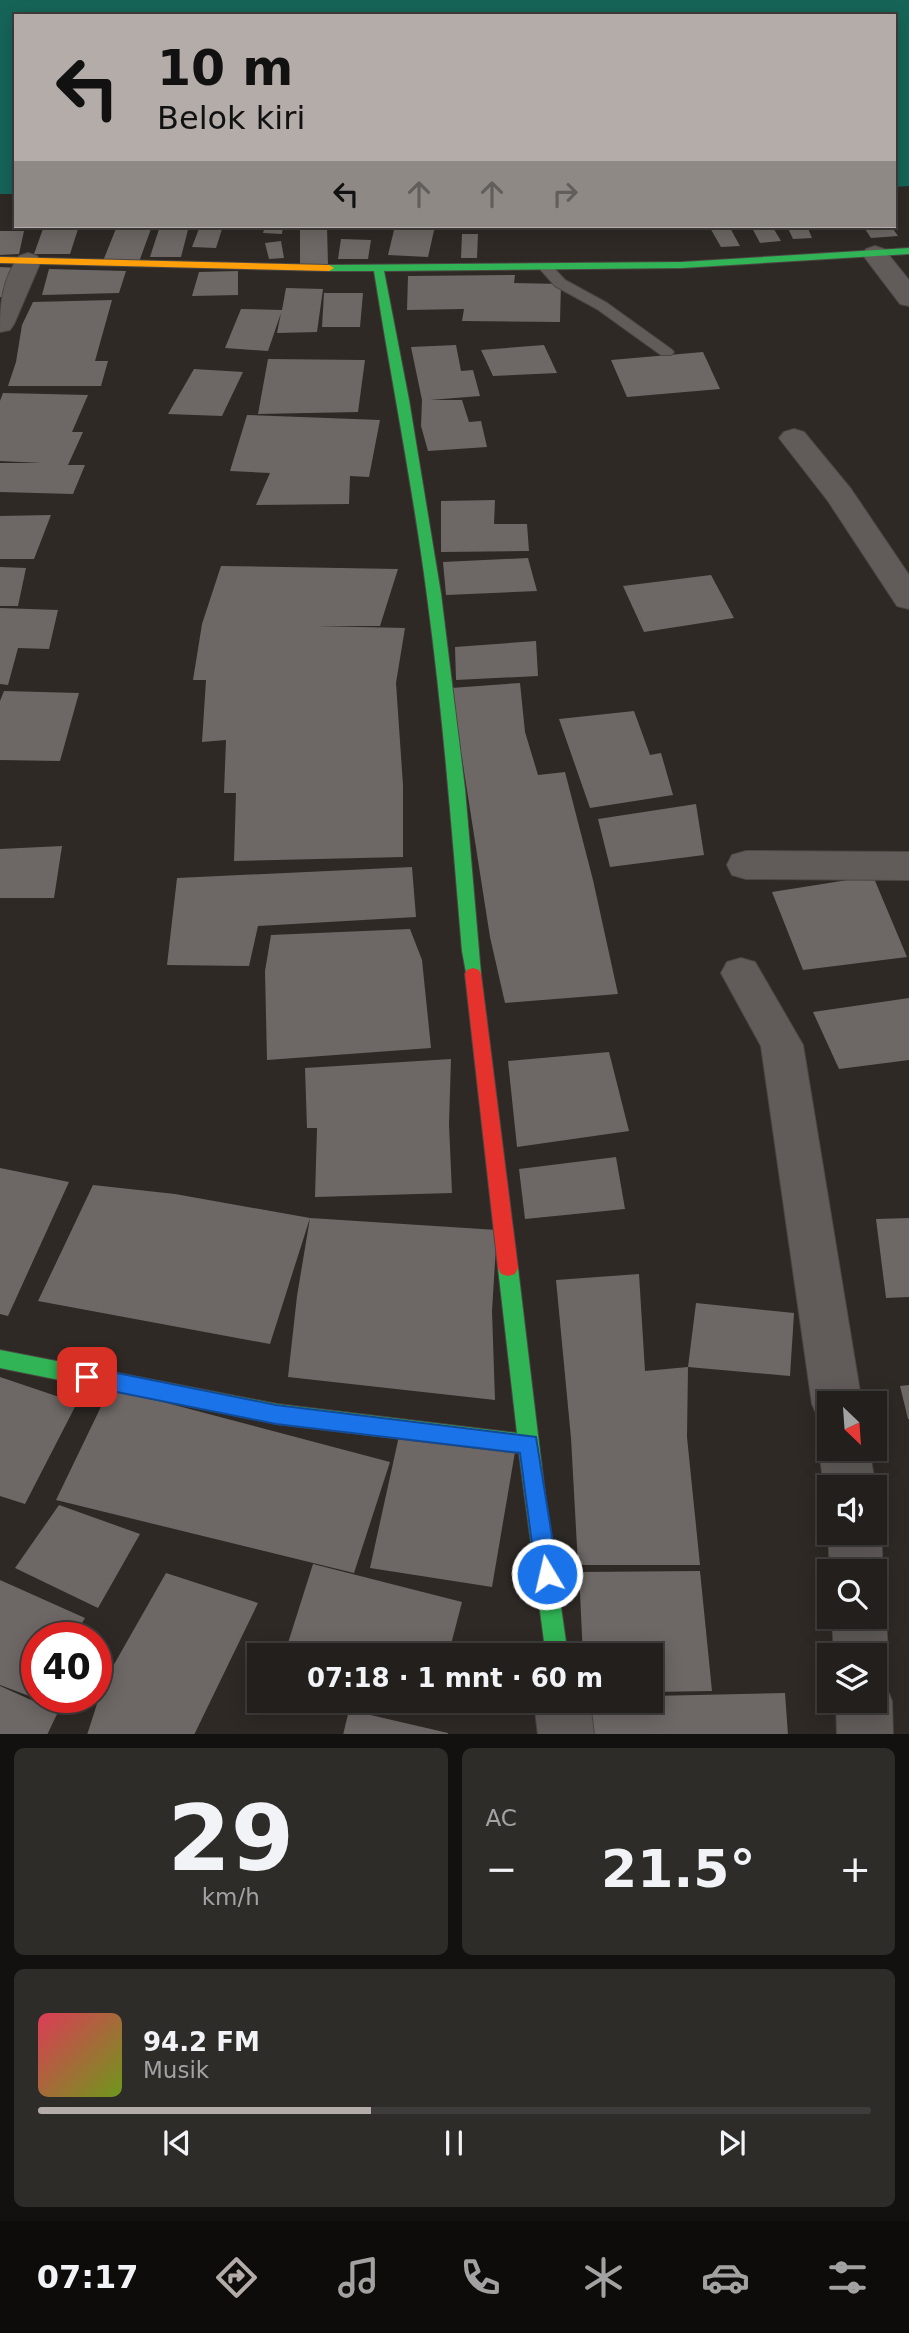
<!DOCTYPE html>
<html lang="id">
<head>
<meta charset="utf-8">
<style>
	:root { --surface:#221f1c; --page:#2e2c29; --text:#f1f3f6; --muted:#a2a2a3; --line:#3f3d3b; --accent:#b3aca8 }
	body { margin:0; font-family:"DejaVu Sans",sans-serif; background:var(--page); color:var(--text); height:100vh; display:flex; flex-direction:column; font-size:26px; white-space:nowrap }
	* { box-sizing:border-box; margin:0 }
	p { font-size:23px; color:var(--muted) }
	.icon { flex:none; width:38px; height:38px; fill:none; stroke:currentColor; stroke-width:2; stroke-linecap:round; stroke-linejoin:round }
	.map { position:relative; height:1734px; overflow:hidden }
	.panel { display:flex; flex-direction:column; gap:14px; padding:14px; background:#13110f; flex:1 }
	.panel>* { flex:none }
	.hud { position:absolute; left:14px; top:14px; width:882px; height:214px; border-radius:0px; box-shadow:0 4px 18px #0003,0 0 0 2px var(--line); background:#b3aca8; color:#111; overflow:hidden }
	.needle { width:46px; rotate:155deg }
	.tools { position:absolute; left:817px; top:1391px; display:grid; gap:14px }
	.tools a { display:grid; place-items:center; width:70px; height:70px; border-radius:0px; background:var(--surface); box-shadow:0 4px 18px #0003,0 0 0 2px var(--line); font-size:35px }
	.speed { position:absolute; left:21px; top:1622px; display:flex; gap:14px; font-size:35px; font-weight:700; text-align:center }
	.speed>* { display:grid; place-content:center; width:91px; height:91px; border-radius:50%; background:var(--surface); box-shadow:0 4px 18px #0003,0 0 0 2px var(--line); line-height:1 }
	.speed .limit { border:10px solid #d22; background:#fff; color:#111 }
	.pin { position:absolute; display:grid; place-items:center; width:60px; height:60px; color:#fff; margin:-30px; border-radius:14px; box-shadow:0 4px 10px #0006 }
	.me { position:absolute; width:77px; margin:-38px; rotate:351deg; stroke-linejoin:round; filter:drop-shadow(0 0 5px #0008) }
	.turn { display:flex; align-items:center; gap:24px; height:147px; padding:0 28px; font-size:32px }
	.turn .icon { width:91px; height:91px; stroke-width:2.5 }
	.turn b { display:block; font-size:49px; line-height:60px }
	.lanes { display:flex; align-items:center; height:66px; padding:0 28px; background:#0003; justify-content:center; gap:35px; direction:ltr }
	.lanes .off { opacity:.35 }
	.big { font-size:52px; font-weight:700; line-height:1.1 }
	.panel .tile { flex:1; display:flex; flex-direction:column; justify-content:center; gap:10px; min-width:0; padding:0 24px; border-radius:10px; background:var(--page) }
	.panel .dial { align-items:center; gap:0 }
	.dial b { font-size:91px; line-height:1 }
	.song { display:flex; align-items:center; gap:21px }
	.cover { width:84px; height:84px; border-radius:10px; background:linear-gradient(135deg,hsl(350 70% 55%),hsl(80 70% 35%)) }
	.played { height:7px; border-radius:4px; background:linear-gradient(90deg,var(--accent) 40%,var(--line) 40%) }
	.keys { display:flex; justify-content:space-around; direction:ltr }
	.heat { display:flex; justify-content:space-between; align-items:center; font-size:38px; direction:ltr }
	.panel .tiles { flex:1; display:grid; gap:14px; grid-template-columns:1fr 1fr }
	.tile:last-child { grid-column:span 2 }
	.trip { position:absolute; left:247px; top:1643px; width:416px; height:70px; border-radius:0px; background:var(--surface); box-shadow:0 4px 18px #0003,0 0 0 2px var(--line); font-weight:700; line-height:70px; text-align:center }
	.tabs { display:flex; height:112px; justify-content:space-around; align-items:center; background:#0e0c0b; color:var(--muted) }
	.tabs .icon { width:49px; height:49px }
	.tabs .current { color:var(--accent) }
	.tabs b { font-size:32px; color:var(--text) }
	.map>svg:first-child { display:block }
	.water { fill:#166458 }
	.building { fill:#6d6865 }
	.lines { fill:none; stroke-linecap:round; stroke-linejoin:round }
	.lane-casing { stroke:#4c4744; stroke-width:2 }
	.street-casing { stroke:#4c4744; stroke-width:2 }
	.fast-casing { stroke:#4c4744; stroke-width:2 }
	.slow-casing { stroke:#4c4744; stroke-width:2 }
	.jam-casing { stroke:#4c4744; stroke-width:2 }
	.lane { fill:#615c5a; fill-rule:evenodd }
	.street { fill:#615c5a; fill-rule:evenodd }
	.fast { fill:#30b455; fill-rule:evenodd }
	.slow { fill:#ff9f0a; fill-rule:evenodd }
	.jam { fill:#e5322d; fill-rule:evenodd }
	.route { fill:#1a73e8; stroke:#114b97; stroke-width:2 }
</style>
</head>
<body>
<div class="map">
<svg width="909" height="1735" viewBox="0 0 909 1735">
	<rect width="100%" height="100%" fill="#2e2925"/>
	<polygon class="water" points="0,0 909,0 909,186 894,187 894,16 16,16 16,194 0,194"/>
	<g class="building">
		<polygon points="44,226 79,226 70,254 34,254"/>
		<polygon points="117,226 152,226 139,262 103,261"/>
		<polygon points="160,226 189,226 181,257 150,257"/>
		<polygon points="200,226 223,226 216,248 192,247"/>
		<polygon points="265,226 283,226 282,234 263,233"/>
		<polygon points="300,226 327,226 328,265 300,265"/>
		<polygon points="395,226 435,226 428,257 388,255"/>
		<polygon points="709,226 729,226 740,246 721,247"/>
		<polygon points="751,226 772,226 781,241 760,243"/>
		<polygon points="787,226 807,226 812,238 793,239"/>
		<polygon points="863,226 891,226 898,236 871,238"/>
		<polygon points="0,231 24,231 19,254 0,255"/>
		<polygon points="462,234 478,234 477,258 461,258"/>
		<polygon points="341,239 371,240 368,259 338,259"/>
		<polygon points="281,241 284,258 269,259 265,243"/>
		<polygon points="0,267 20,268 5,298 0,297"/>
		<polygon points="49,269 126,271 119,293 42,295"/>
		<polygon points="238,271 238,295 192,296 199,272"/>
		<polygon points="515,275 514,283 561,284 560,322 462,321 464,309 407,310 408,276"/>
		<polygon points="286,288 323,289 317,332 277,333 281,313 268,351 225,348 241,309 282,310"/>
		<polygon points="324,293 363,293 360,327 322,327"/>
		<polygon points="112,300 95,361 108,361 101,386 8,386 16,362 22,325 33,302"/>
		<polygon points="456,345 461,371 473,370 480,396 430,400 462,400 469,422 481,421 487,447 428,451 421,426 422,400 411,347"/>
		<polygon points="544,345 557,373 493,376 481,350"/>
		<polygon points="703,352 720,389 627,397 611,360"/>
		<polygon points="268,359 365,360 358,412 258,414"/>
		<polygon points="194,369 243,372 222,416 168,414"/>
		<polygon points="3,393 88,395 72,432 83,432 68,465 85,465 73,494 0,492 0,463 42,463 0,461 0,401"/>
		<polygon points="247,415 380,420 369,477 350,476 349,504 256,505 270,473 230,471"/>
		<polygon points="495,500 494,524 527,524 529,551 441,552 441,501"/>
		<polygon points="51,515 34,559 0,559 0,516"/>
		<polygon points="528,558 537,591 446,595 443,562"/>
		<polygon points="221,566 398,569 380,626 316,626 405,628 396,683 403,785 403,857 234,861 236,793 224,793 226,740 202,742 206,680 193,680 202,624"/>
		<polygon points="0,567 26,568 18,606 0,606"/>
		<polygon points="711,575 734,618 644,632 623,586"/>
		<polygon points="0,608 58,610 49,649 18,648 8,685 0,684"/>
		<polygon points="536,641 538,676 456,680 455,647"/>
		<polygon points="520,683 525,732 538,775 565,772 593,880 618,994 505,1003 490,937 451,688"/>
		<polygon points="4,691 79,693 60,761 0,760 0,701"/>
		<polygon points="634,711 650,755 661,753 673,795 590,808 559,719"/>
		<polygon points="696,804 704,855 610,867 598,819"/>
		<polygon points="62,846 54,898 0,898 0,849"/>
		<polygon points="412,867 416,917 258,926 249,966 167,965 177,878"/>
		<polygon points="873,876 907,957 803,970 772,892"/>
		<polygon points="410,929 422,960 431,1048 267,1060 265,971 271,935"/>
		<polygon points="909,998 909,1060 839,1069 813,1012"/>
		<polygon points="609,1052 629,1131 517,1147 508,1061"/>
		<polygon points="451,1059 449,1124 452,1193 315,1197 317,1128 307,1128 305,1068"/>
		<polygon points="616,1157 625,1209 525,1219 519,1169"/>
		<polygon points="0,1168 69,1182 8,1316 0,1314"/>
		<polygon points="93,1185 175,1194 310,1218 497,1230 492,1311 495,1400 288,1377 297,1296 310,1218 270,1344 38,1301"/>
		<polygon points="909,1218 909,1297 886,1298 876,1219"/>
		<polygon points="639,1274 645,1371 688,1367 687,1437 700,1565 578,1565 571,1438 556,1280"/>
		<polygon points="696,1303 794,1313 790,1376 688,1367"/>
		<polygon points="0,1377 77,1403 25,1504 0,1496"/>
		<polygon points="909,1385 909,1419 908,1419 900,1386"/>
		<polygon points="110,1388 390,1462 354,1573 56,1500"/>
		<polygon points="399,1436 516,1446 492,1587 370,1568"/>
		<polygon points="59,1505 140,1534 98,1608 15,1568"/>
		<polygon points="313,1564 462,1602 448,1656 334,1656 288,1643"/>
		<polygon points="700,1571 712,1691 651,1692 651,1656 583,1656 579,1572"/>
		<polygon points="166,1573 258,1603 194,1735 87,1735 104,1682"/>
		<polygon points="0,1580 85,1618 73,1638 37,1638 37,1699 0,1685"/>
		<polygon points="0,1686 58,1712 47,1735 0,1735"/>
		<polygon points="785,1693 788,1735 585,1735 585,1701 651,1701 651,1696"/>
		<polygon points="349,1710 448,1733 448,1735 343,1735"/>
	</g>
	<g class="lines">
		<defs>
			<polygon id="lane" points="547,265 552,266 565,280 607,303 671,349 674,352 671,355 661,355 597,309 555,286 540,269"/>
			<g id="street">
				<polygon points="875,246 884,249 909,280 909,306 900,304 862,254 866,249"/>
				<path d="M 28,253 L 37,256 L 41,261 L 14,324 L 10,330 L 0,332 C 0,303 2,280 19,256 Z"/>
				<polygon points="794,429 804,432 851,489 909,575 909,609 897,606 828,501 779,438 784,432"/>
				<polygon points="746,851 909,852 909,880 746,879 732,875 727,865 732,855"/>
				<polygon points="741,958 755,962 803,1045 862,1404 830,1404 830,1424 819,1420 812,1404 761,1046 721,973 727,962"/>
				<polygon points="830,1431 830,1449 869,1449 876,1488 875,1490 875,1488 830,1488 830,1500 824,1488 819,1449 826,1432"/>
				<path d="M 875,1521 C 885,1543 884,1568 875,1590 L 875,1572 L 830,1572 L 828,1533 L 830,1529 L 830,1533 L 875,1533 Z"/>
				<path d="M 875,1597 L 878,1598 C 889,1624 891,1649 880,1675 L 875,1678 L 884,1681 L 892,1701 L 893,1735 L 837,1735 L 836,1701 L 875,1701 L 875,1656 L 834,1656 L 832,1617 L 875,1617 Z"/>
				<polygon points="534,1701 590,1701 594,1735 538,1735"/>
			</g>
			<g id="fast">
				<path d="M 909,248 L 909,254 L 682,268 L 384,271 L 409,400 L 441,594 L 465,789 L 481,974 L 479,978 L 467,978 L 462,951 C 452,832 443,714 427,596 C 413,487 391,379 374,271 L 329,271 L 324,268 L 329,265 L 682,262 Z"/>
				<polygon points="508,1260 515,1262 518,1268 546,1502 568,1656 546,1656 519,1453 277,1424 0,1368 0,1350 277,1404 517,1433 498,1268 501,1262"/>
			</g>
			<polygon id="slow" points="0,257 329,265 334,268 329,271 0,263"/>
			<polygon id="jam" points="473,968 479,970 481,974 518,1268 515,1274 508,1276 501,1274 498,1268 465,974 467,970"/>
		</defs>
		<use href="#lane" class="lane-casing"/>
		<use href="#street" class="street-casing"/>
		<use href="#fast" class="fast-casing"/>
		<use href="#slow" class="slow-casing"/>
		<use href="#jam" class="jam-casing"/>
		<use href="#lane" class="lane"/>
		<use href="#street" class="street"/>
		<use href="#fast" class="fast"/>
		<use href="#slow" class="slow"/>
		<use href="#jam" class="jam"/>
	</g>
	<polygon class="route" points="87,1367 276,1405 536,1437 558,1574 555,1582 547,1585 539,1582 536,1574 520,1453 276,1424 87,1386 79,1383 76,1377 79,1370"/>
</svg>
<div class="tools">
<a><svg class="needle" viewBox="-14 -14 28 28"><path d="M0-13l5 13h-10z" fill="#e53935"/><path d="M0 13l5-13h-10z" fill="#a2a2a3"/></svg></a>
<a><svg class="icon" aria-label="sound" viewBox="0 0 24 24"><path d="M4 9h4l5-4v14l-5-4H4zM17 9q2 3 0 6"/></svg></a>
<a><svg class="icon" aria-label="search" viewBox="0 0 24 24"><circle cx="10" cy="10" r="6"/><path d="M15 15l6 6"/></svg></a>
<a><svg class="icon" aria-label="layers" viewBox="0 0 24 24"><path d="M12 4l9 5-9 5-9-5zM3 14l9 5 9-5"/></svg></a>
</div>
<div class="speed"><div class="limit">40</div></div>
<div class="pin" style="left:87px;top:1377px;background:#d93025"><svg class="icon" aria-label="arrive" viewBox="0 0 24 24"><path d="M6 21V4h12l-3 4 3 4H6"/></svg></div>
<svg class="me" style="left:547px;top:1574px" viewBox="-20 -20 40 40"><circle r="17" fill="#1a73e8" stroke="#fff" stroke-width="3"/><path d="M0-11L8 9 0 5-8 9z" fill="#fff"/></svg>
<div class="trip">07:18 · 1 mnt · 60 m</div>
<div class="hud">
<div class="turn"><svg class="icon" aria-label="left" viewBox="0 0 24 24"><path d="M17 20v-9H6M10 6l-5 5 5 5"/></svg><div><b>10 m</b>Belok kiri</div></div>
<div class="lanes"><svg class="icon" aria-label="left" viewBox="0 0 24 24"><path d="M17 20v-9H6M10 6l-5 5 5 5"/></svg><svg class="icon off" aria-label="ahead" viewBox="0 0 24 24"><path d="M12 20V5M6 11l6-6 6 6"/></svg><svg class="icon off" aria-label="ahead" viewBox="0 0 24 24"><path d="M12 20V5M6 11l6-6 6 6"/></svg><svg class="icon off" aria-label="right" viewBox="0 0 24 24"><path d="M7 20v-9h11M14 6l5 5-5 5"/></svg></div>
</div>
</div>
<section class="panel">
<div class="tiles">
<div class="tile dial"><b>29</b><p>km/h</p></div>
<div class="tile"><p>AC</p>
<div class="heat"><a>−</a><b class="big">21.5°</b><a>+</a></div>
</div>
<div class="tile">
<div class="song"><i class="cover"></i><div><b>94.2 FM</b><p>Musik</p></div></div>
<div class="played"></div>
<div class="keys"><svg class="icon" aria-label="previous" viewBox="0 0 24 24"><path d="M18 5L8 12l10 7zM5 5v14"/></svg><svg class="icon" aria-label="pause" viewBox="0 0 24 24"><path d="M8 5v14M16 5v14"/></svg><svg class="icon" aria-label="next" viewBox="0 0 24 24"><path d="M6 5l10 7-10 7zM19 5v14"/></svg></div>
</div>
</div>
</section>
<nav class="tabs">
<b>07:17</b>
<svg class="icon current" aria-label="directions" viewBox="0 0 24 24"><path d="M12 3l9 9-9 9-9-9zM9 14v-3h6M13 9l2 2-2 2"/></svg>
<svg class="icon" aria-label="music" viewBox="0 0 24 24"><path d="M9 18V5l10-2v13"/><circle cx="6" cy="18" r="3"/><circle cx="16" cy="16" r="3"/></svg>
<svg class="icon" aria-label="phone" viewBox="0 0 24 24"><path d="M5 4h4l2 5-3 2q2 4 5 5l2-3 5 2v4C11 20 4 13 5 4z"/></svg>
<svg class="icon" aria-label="climate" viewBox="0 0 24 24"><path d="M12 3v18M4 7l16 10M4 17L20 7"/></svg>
<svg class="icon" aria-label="car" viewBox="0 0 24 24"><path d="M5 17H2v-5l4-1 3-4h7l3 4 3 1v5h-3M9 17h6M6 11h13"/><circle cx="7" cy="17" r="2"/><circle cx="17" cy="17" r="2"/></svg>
<svg class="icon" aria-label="filters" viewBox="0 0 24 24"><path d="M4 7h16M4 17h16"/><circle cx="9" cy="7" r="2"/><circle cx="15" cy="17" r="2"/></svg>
</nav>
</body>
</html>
